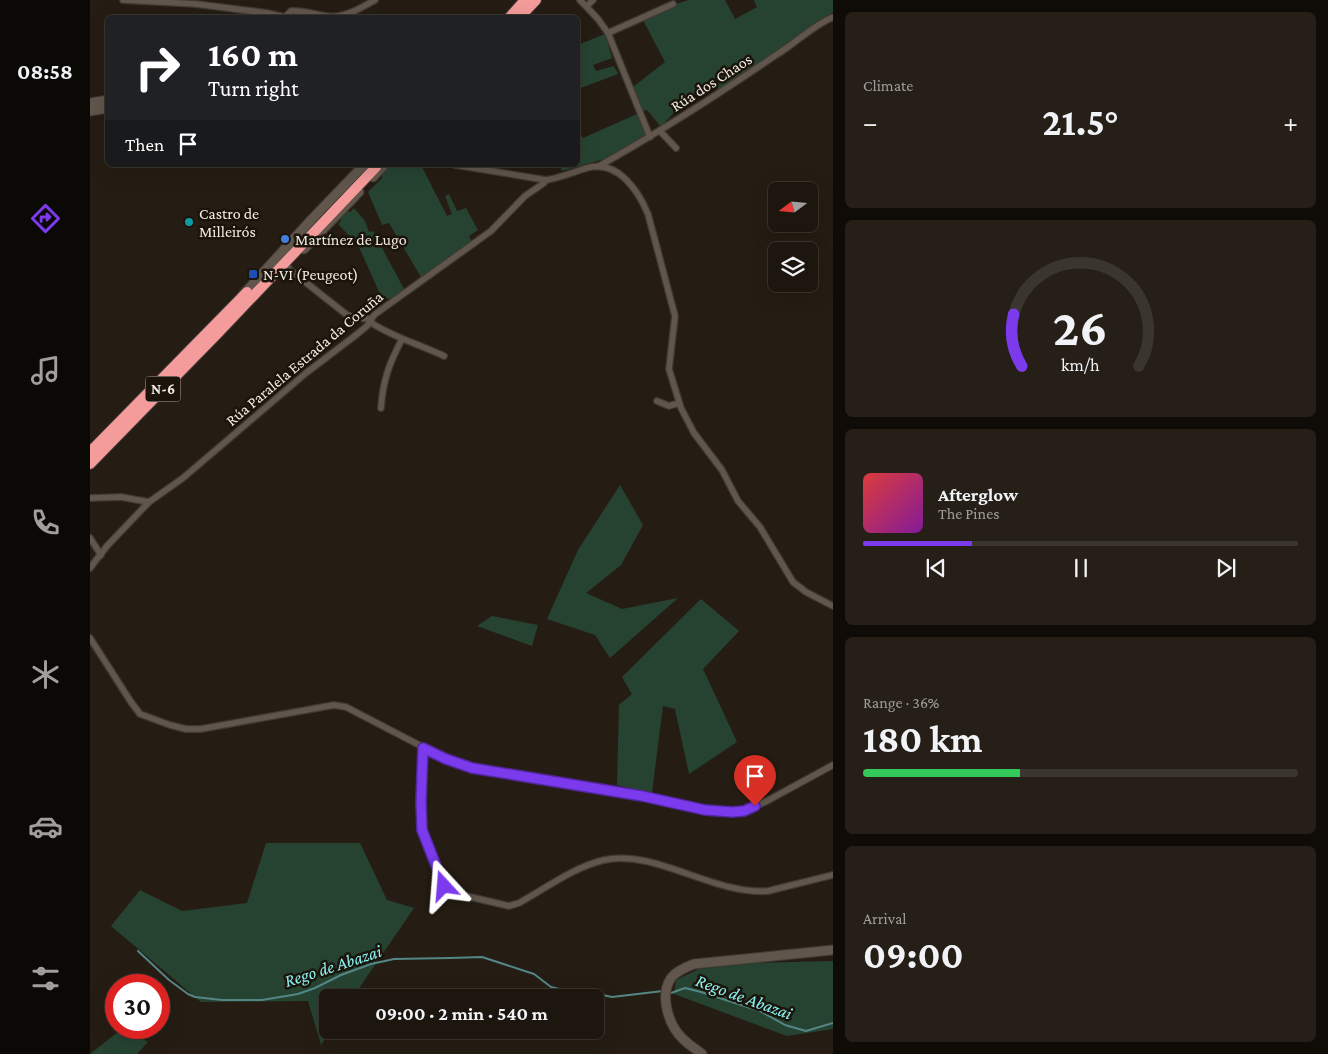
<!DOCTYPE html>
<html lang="en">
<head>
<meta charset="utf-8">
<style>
	:root { --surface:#1c160e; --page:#251f17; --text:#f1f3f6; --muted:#a09f9e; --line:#3a352e; --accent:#7c3aed }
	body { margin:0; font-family:"Crimson Pro",serif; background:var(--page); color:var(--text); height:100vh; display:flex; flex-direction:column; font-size:19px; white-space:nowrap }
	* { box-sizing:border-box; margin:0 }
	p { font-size:16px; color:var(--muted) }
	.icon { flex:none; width:28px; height:28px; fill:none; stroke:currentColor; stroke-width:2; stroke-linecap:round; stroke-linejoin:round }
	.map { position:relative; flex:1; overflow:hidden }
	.details { display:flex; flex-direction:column; gap:12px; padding:12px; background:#0f0c08; width:495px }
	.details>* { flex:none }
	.guide { position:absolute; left:15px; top:15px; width:475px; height:152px; border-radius:8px; box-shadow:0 5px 20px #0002,0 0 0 1px var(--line); background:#202124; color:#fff; overflow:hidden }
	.needle { width:32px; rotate:254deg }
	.tools { position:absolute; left:678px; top:182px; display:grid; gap:10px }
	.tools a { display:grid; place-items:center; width:50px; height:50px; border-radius:8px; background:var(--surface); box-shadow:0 5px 20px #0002,0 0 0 1px var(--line); font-size:25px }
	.speed { position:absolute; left:15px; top:974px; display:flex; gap:10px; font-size:25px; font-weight:700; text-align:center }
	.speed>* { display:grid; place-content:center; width:65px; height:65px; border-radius:50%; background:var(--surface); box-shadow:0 5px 20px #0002,0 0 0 1px var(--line); line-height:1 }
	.speed .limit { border:8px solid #d22; background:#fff; color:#111 }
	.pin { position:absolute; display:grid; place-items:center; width:42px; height:42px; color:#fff; margin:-51px -21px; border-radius:50% 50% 50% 0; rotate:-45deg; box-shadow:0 0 5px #0007 }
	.pin .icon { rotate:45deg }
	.me { position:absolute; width:55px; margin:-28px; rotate:341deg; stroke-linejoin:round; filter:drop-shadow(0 0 4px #0008) }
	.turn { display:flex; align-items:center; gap:18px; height:105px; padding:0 20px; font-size:22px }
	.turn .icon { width:65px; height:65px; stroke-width:2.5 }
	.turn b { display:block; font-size:35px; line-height:42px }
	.then { display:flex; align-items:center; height:48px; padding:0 20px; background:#0003; gap:10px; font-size:19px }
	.big { font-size:38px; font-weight:700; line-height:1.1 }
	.details .tile { flex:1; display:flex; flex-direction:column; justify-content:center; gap:8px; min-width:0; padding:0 18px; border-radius:8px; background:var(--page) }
	.details .dial { align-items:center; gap:0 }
	.dial svg { height:130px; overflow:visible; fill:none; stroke:var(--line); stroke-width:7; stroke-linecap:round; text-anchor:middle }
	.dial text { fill:var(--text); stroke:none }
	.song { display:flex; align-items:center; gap:15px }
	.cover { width:60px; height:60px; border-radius:8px; background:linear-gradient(135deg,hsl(0 70% 55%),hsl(290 70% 35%)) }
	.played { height:5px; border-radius:2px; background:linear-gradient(90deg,var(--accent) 25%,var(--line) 25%) }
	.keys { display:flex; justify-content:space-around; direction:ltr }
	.heat { display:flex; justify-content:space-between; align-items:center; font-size:28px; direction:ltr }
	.charge { height:8px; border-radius:4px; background:linear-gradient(90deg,#34c759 36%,var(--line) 0) }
	.trip { position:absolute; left:229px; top:989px; width:285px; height:50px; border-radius:8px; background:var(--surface); box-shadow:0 5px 20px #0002,0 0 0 1px var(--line); font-weight:700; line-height:50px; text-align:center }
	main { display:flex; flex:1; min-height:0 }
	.tabs { display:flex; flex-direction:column; width:90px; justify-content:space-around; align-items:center; background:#0b0906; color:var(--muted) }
	.tabs .icon { width:35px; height:35px }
	.tabs .selected { color:var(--accent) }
	.tabs b { font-size:22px; color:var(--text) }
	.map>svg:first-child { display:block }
	.green { fill:#264332 }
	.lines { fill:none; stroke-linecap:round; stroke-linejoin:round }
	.stream { stroke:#548686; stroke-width:2 }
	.street-casing { stroke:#403934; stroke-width:8 }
	.secondary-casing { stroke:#403934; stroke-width:11 }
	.highway-casing { stroke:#403934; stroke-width:12 }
	.street { stroke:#60564b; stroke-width:5.5 }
	.secondary { stroke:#60564b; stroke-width:9 }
	.highway { stroke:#f49b9b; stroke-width:10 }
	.route-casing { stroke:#51269a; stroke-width:12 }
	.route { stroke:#7c3aed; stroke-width:9 }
	.culture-dot { fill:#0f9aa8; stroke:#1b140a; stroke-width:2 }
	.shop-dot { fill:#3f7fe0; stroke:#1b140a; stroke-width:2 }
	.transit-dot { fill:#1a4fb4; stroke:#1b140a; stroke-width:2 }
	.labels { text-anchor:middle; stroke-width:5; stroke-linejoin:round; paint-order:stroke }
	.shield { fill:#1b140a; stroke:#b0aaa3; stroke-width:1 }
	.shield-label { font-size:15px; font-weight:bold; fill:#f0ebe4 }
	.street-label { font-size:16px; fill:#f0ebe4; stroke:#1b140a }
	.poi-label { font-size:16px; fill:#f0ebe4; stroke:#1b140a; text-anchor:start }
	.water-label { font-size:18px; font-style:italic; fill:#89f2f4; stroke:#1b140a }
</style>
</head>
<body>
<main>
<nav class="tabs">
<b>08:58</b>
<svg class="icon selected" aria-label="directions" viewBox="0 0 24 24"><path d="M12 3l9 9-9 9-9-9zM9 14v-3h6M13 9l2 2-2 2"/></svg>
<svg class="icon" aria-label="music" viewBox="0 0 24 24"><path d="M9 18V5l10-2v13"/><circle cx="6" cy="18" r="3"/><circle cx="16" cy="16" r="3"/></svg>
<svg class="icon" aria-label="phone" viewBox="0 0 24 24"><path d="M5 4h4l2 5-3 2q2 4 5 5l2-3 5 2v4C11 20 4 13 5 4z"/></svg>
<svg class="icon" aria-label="climate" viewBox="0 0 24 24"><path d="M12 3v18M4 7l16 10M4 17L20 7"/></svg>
<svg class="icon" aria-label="car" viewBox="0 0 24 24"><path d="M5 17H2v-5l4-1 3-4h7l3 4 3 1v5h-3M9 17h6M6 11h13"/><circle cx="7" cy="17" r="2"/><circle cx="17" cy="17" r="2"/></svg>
<svg class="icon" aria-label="filters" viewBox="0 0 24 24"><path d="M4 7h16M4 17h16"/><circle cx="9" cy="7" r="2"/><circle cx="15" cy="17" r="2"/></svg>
</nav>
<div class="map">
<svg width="743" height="1054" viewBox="0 0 743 1054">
	<rect width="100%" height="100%" fill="#251d13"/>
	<g class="green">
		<path d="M 599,0 L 635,0 L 645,19 L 667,7 L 664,0 L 743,0 L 743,12 L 689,51 L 628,90 L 624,85 C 601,95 587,108 571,127 L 557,110 L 551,111 L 543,87 L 575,62 L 553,20 L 586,4 Z"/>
		<polygon points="515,34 522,58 503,65 506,71 524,66 528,74 488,89 488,45"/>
		<polygon points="547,114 557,137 556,140 514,159 472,171 469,165 488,165 488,129 493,138"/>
		<polygon points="301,165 331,165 357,216 362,214 355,196 359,194 367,211 376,208 388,230 379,236 382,242 331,277 299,223 292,225 278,192 292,178 292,173"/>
		<polygon points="264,208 275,221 279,232 283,231 314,289 301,299 294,298 291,296 268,245 248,224 251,221 250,218 257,211 260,212"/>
		<polygon points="530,485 553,525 531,565 496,593 532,609 588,598 520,658 505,635 457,619 488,550"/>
		<polygon points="611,599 649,631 613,669 647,742 599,774 585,709 573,706 562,793 527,785 529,705 542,694 532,677"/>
		<polygon points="402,616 448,625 442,646 387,626"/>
		<polygon points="176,843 270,843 297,900 324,908 263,997 238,998 238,1030 241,1030 231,1045 218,1001 111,1002 21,926 50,890 92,911 157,903"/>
		<polygon points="743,961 743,1029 697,1036 584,994 586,980 609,969 664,963"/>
		<polygon points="33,1028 58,1042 47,1054 0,1054"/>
	</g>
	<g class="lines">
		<g class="stream">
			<polyline points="48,951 79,980 98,994 105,997 132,1000 172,1000 208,994 225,988 251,975 281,964 304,959 360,958 392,957 444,974 461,987 495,995 508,994 522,997 573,991"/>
			<polyline points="578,992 581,993 595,988 611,992 670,1011 695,1025 716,1031 743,1023"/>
		</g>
		<defs>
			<g id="street">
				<polyline points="33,0 106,4 177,13 199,18"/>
				<polyline points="490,0 508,19 518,33 560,137"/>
				<polyline points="497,6 503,0"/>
				<path d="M 196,16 L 201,11 C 213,10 224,14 236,16 C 253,19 271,8 285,0"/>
				<polyline points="518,33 583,4"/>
				<polyline points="570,131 586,148"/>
				<path d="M 365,165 L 456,180 C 470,178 483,172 497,168 C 527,159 548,190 558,214 L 585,316 L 579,369 L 591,408 L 604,433 L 632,470 L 648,501 L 670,527 L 703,582 L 716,592 L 743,606"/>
				<path d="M 511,165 C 571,131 629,94 686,55 C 706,43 722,26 743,17"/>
				<polyline points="197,266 200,270 257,315 267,318 281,319"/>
				<path d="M 280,322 C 302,337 329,344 354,356"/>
				<polyline points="567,401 579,406 589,403"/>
				<path d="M 291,408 C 293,380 299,364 312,339"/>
				<polyline points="0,498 31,497 59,502"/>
				<polyline points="0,538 11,555"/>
				<polyline points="0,568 17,546 59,502 93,478 216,373 266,335 277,326 284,315 401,231 435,196 454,183 456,180"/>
				<polyline points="0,638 41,702 50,714 80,725 96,729 111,729 244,705 256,707 356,759 382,768 552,796 615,810 642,812 654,811 675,802 743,765"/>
				<path d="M 333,748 L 331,802 L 332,830 L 354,886 L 359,892 L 419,906 L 429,903 C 456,888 484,867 514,860 C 567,849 622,895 678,891 L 743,875"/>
			</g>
			<g id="secondary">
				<polyline points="0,103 18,100"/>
				<polyline points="0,111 18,108"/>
				<polyline points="283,177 294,165"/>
				<polyline points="214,249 269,192"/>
				<polyline points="152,296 222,219 274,165"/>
				<path d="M 612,1054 C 606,1049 599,1045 593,1039 C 579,1026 569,996 581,978 C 586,971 596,967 604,964 L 743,950"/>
			</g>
			<g id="highway">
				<polyline points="419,18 435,0"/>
				<polyline points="429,18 446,0"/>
				<polyline points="0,452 157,292"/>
				<polyline points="0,464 129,332 286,167"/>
			</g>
		</defs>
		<use href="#street" class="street-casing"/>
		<use href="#secondary" class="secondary-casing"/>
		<use href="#highway" class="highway-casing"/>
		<use href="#street" class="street"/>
		<use href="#secondary" class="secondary"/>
		<use href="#highway" class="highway"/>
	</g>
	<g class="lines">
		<defs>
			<polyline id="route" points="354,886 332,830 331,802 333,748 356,759 382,768 552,796 615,810 642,812 654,811 665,806"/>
		</defs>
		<use href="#route" class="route-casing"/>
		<use href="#route" class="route"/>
	</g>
	<circle class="culture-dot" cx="99" cy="222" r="5"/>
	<circle class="shop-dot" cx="195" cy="239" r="5"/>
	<rect class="transit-dot" x="158" y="269" width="10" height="10" rx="2.5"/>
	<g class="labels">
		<rect class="shield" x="55.5" y="376.5" width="35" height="25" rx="4"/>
		<g class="shield-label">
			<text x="73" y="394">N-6</text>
		</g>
		<g class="street-label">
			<text transform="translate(621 82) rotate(-33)" y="6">Rúa dos Chaos</text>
			<text transform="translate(214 358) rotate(-40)" y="6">Rúa Paralela Estrada da Coruña</text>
		</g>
		<g class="poi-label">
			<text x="109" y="219">Castro de<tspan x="109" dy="18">Milleirós</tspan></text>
			<text x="205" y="245">Martínez de Lugo</text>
			<text x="173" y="280">N-VI (Peugeot)</text>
		</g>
		<g class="water-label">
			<text transform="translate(243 966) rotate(-18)" y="6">Rego de Abazai</text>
			<text transform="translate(654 997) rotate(20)" y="6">Rego de Abazai</text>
		</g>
	</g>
</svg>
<div class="tools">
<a><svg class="needle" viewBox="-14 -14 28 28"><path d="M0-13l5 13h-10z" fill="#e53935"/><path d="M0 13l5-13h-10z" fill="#a09f9e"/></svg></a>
<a><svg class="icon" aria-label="layers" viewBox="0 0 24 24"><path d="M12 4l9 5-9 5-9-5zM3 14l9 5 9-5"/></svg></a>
</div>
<div class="speed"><div class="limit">30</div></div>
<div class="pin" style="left:665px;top:806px;background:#d93025"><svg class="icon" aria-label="arrive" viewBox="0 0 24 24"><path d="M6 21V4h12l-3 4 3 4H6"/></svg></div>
<svg class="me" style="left:354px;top:886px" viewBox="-20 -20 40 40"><path d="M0-17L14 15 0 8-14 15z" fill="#7c3aed" stroke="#fff" stroke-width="4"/></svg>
<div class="trip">09:00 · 2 min · 540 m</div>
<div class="guide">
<div class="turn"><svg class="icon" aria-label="right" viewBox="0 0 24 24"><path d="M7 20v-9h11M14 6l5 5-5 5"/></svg><div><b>160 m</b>Turn right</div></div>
<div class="then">Then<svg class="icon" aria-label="arrive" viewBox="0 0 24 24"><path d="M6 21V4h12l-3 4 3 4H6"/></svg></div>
</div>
</div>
<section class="details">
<div class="tile"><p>Climate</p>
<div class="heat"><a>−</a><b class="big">21.5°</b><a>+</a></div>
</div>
<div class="tile dial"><svg viewBox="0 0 100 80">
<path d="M14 69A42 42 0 1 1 86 69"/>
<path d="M14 69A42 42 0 0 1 9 37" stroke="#7c3aed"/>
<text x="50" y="56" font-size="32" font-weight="700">26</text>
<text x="50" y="72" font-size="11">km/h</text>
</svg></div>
<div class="tile">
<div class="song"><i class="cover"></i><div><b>Afterglow</b><p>The Pines</p></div></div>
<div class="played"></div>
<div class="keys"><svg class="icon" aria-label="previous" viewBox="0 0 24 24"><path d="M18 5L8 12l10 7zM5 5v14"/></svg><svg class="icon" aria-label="pause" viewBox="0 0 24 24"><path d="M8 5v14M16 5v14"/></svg><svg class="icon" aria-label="next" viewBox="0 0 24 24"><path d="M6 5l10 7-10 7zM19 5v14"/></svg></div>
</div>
<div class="tile"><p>Range · 36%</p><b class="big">180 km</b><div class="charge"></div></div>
<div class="tile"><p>Arrival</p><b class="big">09:00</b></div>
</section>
</main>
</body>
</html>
